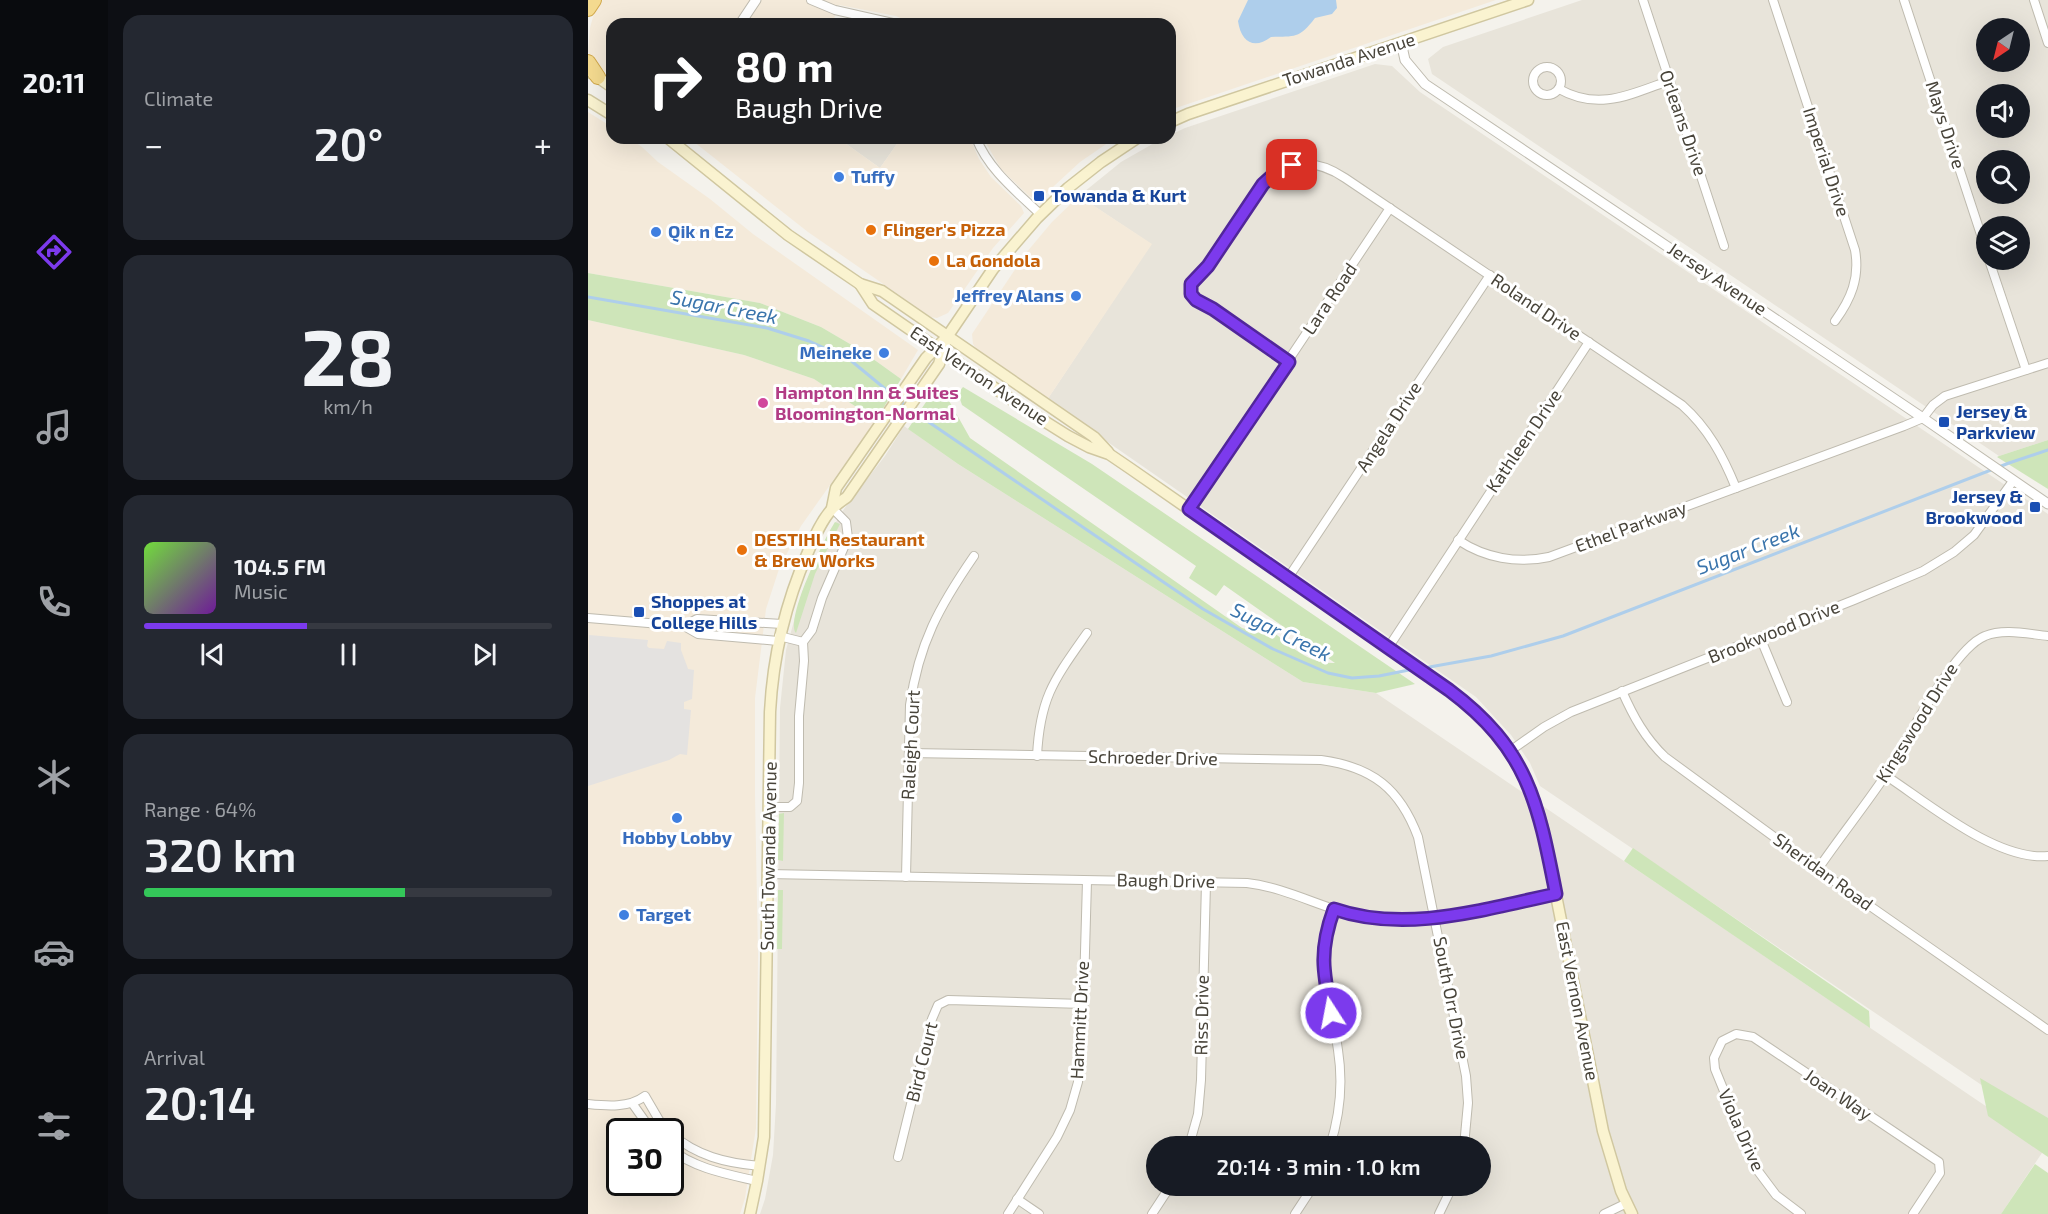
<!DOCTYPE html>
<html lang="en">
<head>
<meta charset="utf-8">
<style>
	:root { --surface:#171b24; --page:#242831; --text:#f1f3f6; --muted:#9ea1a6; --line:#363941; --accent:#7c3aed }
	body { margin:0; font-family:"Exo 2",sans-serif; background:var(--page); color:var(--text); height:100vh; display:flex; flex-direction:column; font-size:22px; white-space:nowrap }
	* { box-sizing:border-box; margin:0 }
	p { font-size:20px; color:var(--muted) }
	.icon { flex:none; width:33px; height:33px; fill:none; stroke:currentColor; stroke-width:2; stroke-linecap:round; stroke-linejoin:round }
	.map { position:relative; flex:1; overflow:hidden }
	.side { display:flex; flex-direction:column; gap:15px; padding:15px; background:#0d0f14; width:480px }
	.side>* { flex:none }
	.guide { position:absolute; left:18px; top:18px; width:570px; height:126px; border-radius:18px; box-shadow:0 6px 24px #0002; background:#202124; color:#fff; overflow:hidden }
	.needle { width:39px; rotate:215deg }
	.tools { position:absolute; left:1388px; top:18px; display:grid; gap:12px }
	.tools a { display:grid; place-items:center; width:54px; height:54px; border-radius:50%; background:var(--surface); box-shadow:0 6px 24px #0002; font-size:30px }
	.speed { position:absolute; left:18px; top:1118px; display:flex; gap:12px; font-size:30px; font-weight:700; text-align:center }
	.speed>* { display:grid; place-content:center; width:78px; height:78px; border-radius:50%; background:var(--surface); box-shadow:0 6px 24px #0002; line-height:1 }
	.speed .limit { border:3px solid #111; border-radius:9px; background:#fff; color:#111 }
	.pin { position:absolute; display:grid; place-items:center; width:51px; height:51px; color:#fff; margin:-26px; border-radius:12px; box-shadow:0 3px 9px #0006 }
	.me { position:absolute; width:66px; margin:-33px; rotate:349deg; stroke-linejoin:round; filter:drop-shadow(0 0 4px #0008) }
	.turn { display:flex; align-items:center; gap:21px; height:126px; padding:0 30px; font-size:27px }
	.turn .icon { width:78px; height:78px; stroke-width:2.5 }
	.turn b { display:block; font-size:42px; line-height:51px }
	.big { font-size:45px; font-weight:600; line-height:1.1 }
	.side .card { flex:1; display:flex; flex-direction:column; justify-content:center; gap:9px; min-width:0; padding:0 21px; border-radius:18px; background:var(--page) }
	.side .dial { align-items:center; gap:0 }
	.dial b { font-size:78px; line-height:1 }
	.song { display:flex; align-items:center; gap:18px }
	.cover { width:72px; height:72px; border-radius:9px; background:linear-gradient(135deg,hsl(100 70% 55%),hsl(280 70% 35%)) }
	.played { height:6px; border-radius:3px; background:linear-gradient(90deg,var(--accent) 40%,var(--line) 40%) }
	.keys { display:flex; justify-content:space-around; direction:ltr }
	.heat { display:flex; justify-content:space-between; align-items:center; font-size:33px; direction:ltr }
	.charge { height:9px; border-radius:4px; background:linear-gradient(90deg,#34c759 64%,var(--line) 0) }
	.trip { position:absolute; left:558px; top:1136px; width:345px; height:60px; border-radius:30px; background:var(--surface); box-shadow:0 6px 24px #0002; font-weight:600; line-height:60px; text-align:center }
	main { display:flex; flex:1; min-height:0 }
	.dock { display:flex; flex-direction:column; width:108px; justify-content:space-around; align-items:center; background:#090b0e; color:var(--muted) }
	.dock .icon { width:42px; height:42px }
	.dock .selected { color:var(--accent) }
	.dock b { font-size:27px; color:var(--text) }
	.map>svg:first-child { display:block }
	.residential { fill:#e8e4da; fill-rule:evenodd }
	.commercial { fill:#f4eada; fill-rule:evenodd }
	.green { fill:#cee5b9 }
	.parking { fill:#e4e2e0 }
	.water { fill:#aeceeb }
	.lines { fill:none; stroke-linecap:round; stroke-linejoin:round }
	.stream { stroke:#aeceeb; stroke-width:3 }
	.minor-casing { stroke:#bfbbaf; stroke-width:10 }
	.tertiary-casing { stroke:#bfbbaf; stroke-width:11 }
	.secondary-casing { stroke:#d0c7a0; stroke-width:13 }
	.trunk-casing { stroke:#d0a74a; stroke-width:16 }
	.minor { stroke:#fff; stroke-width:8 }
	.tertiary { stroke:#fff; stroke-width:9 }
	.secondary { stroke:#faf3d0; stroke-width:10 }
	.trunk { stroke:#f4da8f; stroke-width:14 }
	.route-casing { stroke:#51269a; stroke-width:15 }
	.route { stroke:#7c3aed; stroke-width:10 }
	.shop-dot { fill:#3f7fe0; stroke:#fff; stroke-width:2 }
	.transit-dot { fill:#1a4fb4; stroke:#fff; stroke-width:2 }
	.food-dot { fill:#e8710a; stroke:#fff; stroke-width:2 }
	.hotel-dot { fill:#d1479c; stroke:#fff; stroke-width:2 }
	.labels { text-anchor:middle; stroke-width:6; stroke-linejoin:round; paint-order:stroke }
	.street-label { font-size:18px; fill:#48443a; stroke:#fff }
	.shop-label { font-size:18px; font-weight:bold; fill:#366cbe; stroke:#fff; text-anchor:start }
	.transit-label { font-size:18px; font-weight:bold; fill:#164399; stroke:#fff; text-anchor:start }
	.food-label { font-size:18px; font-weight:bold; fill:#c56008; stroke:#fff; text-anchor:start }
	.hotel-label { font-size:18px; font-weight:bold; fill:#b23c85; stroke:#fff; text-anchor:start }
	.water-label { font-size:20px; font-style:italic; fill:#3b75ac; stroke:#fff }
</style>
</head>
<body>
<main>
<nav class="dock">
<b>20:11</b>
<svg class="icon selected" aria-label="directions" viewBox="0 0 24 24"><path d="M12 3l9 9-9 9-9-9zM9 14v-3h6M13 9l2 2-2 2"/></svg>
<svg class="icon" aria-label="music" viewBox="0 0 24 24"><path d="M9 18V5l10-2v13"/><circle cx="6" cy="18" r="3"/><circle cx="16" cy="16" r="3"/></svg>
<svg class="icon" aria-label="phone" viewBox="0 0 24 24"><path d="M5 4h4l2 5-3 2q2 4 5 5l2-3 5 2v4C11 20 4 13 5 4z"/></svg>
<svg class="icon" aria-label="climate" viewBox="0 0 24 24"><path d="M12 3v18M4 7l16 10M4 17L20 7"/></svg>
<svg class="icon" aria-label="car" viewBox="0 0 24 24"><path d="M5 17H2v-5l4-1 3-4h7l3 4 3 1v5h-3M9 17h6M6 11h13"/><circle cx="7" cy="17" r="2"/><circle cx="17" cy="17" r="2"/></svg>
<svg class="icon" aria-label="filters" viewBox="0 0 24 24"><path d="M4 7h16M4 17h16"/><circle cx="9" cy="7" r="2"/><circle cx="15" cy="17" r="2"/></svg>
</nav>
<section class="side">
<div class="card"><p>Climate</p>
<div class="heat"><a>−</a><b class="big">20°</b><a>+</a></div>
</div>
<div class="card dial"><b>28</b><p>km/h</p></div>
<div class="card">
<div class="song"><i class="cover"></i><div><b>104.5 FM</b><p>Music</p></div></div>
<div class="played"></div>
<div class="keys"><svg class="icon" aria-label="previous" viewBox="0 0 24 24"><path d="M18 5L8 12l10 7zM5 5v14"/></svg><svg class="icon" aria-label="pause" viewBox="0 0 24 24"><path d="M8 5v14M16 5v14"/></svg><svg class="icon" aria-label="next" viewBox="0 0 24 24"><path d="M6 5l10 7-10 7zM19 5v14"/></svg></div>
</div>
<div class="card"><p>Range · 64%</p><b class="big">320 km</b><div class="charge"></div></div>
<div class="card"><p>Arrival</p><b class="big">20:14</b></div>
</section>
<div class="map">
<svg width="1460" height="1214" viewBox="0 0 1460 1214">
	<rect width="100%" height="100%" fill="#f4f2ec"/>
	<g class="residential">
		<path d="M 994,0 L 1460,0 L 1460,440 L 1411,456 L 844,74 L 840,59 L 855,47 ZM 1398,28 L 1431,28 L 1431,62 L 1398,62 ZM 1398,94 L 1431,94 L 1431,128 L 1398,128 ZM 1398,160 L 1431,160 L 1431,194 L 1398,194 ZM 1398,226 L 1431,226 L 1431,260 L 1398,260 Z"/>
		<polygon points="787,64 804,66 832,92 1460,514 1460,1130 952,786 942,763 923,735 888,697 459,400 563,244 491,196 533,162 575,138 582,138 582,135 597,128"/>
		<polygon points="250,138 313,138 292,168"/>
		<path d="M 316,426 L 370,464 L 715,682 L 788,693 L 1458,1147 L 1413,1214 L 172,1214 L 177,1199 L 185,1155 L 188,1104 L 192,708 L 198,650 L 214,592 L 237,540 L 256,509 L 297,456 ZM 568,1146 L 892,1146 L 892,1185 L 568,1185 Z"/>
	</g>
	<g class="commercial">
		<polygon points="15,0 908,0 582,110 582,24 325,24 308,16 251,5 244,24 24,24 24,76 10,66 0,52 2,28 6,13"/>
		<polygon points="0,112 24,127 24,138 41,138 54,147 70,162 122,199 165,234 330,350 313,379 274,351 233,327 172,303 0,273"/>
		<polygon points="101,138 250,138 292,168 313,138 382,138 391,159 403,177 433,206 436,213 405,248 360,313 349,318 343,317 220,232"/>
		<polygon points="395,138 527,138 492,162 453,198 449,199 441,196 413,169"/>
		<polygon points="491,196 564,244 459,400 389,350 385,344 384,334 438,253 464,222"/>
		<path d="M 0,320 L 156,355 L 226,379 L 288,420 L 213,526 L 191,569 L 178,609 L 167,698 L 167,795 L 170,954 L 168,1128 L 157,1198 L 152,1214 L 0,1214 ZM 32,1131 L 82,1131 L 82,1182 L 32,1182 Z"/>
	</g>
	<g class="green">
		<polygon points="0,273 172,303 233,327 274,351 313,379 288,420 226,379 156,355 0,320"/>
		<path d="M 375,387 L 504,464 L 827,684 L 788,693 L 715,682 L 370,464 L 320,429 L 342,396 L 360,399 L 382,438 L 654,628 L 672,633 L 684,631 C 704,647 720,664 747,663 L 636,585 L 628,596 L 601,578 L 608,566 L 374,405 L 370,393 Z"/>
		<polygon points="1460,440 1460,489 1409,457 1411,456"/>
		<path d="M 247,522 L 252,524 L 227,574 L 208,633 C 197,619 236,539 247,522 Z"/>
		<polygon points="196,813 195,861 190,860 190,858 191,814"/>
		<polygon points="1045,848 1281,1011 1282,1028 1036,861"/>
		<polygon points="190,890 195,890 194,949 189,949"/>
		<polygon points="1392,1078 1460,1118 1460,1157 1400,1116"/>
		<polygon points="1447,1164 1460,1173 1460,1214 1413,1214"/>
	</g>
	<polygon class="parking" points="1,635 60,640 59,646 61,648 76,649 79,641 93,643 93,650 99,666 100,669 106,670 104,699 96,702 96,709 103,710 99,755 92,754 81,760 0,786"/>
	<path class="water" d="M 660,0 L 748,0 L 749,8 L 744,14 L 727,18 C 711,39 707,36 683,37 C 666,50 653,42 650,21 Z"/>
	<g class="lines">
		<g class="stream">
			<polyline points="0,297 179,328 221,341 261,359 318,406"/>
			<polyline points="323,410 615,609 685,649 740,673 764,678 791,676 826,669"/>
			<polyline points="836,668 903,656 975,636 1421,463 1460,450"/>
		</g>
		<defs>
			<g id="minor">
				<polyline points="223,0 247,10 309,24"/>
				<polyline points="1055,0 1136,246"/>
				<path d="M 1185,0 L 1267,250 C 1272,278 1263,299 1247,321"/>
				<polyline points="1316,0 1398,250"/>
				<polyline points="1446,0 1460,43"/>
				<circle cx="959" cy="81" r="14"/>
				<path d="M 971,89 C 1010,111 1041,95 1080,81"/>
				<path d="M 388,138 C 401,170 428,191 452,214"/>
				<polyline points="1401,260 1438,370"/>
				<path d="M 701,362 L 625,309 L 608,301 L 603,294 L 603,284 L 620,266 L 681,178 C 706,158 732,161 757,178 L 1094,405 C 1120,428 1135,456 1148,488"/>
				<polyline points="601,509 802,208"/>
				<path d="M 870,540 C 897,558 929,564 961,557 L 1316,426 L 1335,418 L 1345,405 L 1357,396 L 1460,363"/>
				<polyline points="700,578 902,275"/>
				<polyline points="0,618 96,626 110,634 190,641"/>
				<polyline points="96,626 109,619 194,624"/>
				<polyline points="191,636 215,642"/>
				<polyline points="1172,637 1199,702"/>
				<polyline points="800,648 1001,342"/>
				<path d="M 1034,691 C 1045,716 1057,738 1077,757 L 1249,883 L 1460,1030"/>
				<polyline points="922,751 956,727 983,712 1266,600 1335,571 1366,552 1386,535 1425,481"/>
				<path d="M 321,753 L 733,760 C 785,767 812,789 830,837 L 878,1076 L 880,1103 L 876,1146"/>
				<path d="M 449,756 C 452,697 466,680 499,633"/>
				<path d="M 1297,775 C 1340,803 1408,861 1460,856"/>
				<polyline points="181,807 202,807 209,801 211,783 211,716 216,661 215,642 224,630 234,598 260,538 258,522 244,508"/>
				<path d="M 1230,869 C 1252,837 1276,807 1297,776 C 1318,744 1364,649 1397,636 C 1416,628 1440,634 1460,636"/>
				<path d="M 180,874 L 659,883 C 701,888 737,910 778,918 C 835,929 911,906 968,894"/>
				<path d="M 318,877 L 322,705 C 331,643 351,607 386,556"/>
				<polyline points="44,1103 64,1131"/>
				<path d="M 0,1104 C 19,1106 41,1108 57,1096 L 71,1120 L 81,1131"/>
				<path d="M 82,1133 C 109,1156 137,1163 172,1166"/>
				<polyline points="601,1146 610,1114 613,1080 618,883"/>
				<path d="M 742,1146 C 752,1115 755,1082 750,1050 C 742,994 725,966 746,909"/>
				<path d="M 82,1149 C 108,1169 139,1174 169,1181"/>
				<polyline points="310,1157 344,1019 350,1005 360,1000 495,1004"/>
				<polyline points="429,1199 451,1214"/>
				<polyline points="420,1214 469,1137 482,1110 490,1082 495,1023 499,881"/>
				<polyline points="564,1214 583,1185"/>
				<polyline points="707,1214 726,1185"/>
				<polyline points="851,1214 865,1185"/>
				<polyline points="1016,1214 1039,1203"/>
				<polyline points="1213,1214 1188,1195 1167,1167 1127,1069 1126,1058 1134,1041 1148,1034 1165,1037 1351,1162 1352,1173 1325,1214"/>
			</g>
			<g id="tertiary">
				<polyline points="152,24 168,0"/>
				<polyline points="813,42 817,60 837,84 1335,418 1460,504"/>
			</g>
			<g id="secondary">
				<polyline points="5,74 24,87"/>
				<polyline points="0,100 24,115"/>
				<polyline points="582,122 600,114 940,0"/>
				<polyline points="80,138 200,235 272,284 294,291 506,437 520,452"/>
				<path d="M 272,284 L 285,304 L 437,409 L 480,436 L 501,447 L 521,454 L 543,469 L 861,690 C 910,727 937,766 954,825 L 1015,1131 L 1033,1191 L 1044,1214"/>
				<polyline points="244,508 248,488 338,358 359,337 405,269 449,218 480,188 513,162 549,138"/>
				<path d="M 162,1214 L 169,1181 L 176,1137 L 182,712 C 185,655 197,604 220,552 C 226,538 234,519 245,508 C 249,504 255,500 259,497 L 351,364 L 359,337"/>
			</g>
			<g id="trunk">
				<polyline points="0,9 6,0"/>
				<polyline points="0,62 10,77"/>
			</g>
		</defs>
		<use href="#minor" class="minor-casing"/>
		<use href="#tertiary" class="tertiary-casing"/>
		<use href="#secondary" class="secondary-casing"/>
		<use href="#trunk" class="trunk-casing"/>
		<use href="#minor" class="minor"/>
		<use href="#tertiary" class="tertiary"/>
		<use href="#secondary" class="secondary"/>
		<use href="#trunk" class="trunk"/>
	</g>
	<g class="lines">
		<defs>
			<path id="route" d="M 704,165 L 685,175 L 675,184 L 620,266 L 603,284 L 603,294 L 608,300 L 625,309 L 701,362 L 601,509 L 861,690 C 940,749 950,802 968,894 C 896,909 818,934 746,909 C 731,950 735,971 743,1013"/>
		</defs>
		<use href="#route" class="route-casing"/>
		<use href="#route" class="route"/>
	</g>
	<g class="shop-dot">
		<circle cx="251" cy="177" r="6"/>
		<circle cx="68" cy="232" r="6"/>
		<circle cx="488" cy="296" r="6"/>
		<circle cx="296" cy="353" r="6"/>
		<circle cx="89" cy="818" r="6"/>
		<circle cx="36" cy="915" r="6"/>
	</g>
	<g class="transit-dot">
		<rect x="445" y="190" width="12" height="12" rx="3"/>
		<rect x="1350" y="416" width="12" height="12" rx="3"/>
		<rect x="1441" y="501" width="12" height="12" rx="3"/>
		<rect x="45" y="606" width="12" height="12" rx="3"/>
	</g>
	<g class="food-dot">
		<circle cx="283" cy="230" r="6"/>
		<circle cx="346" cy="261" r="6"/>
		<circle cx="154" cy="550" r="6"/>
	</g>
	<circle class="hotel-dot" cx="175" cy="403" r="6"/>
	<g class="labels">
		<g class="street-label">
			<text transform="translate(761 60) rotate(-18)" y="6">Towanda Avenue</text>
			<text transform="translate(1095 123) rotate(71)" y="6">Orleans Drive</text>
			<text transform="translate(1357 125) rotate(72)" y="6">Mays Drive</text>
			<text transform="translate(1238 162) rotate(72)" y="6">Imperial Drive</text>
			<text transform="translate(1129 279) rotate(34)" y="6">Jersey Avenue</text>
			<text transform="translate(742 299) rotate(-56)" y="6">Lara Road</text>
			<text transform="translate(948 307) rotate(34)" y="6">Roland Drive</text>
			<text transform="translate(391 376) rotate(34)" y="6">East Vernon Avenue</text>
			<text transform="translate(801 427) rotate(-57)" y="6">Angela Drive</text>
			<text transform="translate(936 441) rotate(-56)" y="6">Kathleen Drive</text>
			<text transform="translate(1043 527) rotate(-20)" y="6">Ethel Parkway</text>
			<text transform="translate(1186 632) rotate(-22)" y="6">Brookwood Drive</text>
			<text transform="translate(1329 723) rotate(-58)" y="6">Kingswood Drive</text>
			<text transform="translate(323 745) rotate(-87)" y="6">Raleigh Court</text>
			<text transform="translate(565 758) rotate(1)" y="6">Schroeder Drive</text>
			<text transform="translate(181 856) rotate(-89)" y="6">South Towanda Avenue</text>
			<text transform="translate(1235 872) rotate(36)" y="6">Sheridan Road</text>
			<text transform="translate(578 881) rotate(1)" y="6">Baugh Drive</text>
			<text transform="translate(863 998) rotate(79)" y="6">South Orr Drive</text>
			<text transform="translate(989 1001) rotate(79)" y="6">East Vernon Avenue</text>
			<text transform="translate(614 1015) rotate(-89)" y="6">Riss Drive</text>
			<text transform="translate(492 1020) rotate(-87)" y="6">Hammitt Drive</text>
			<text transform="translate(334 1062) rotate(-76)" y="6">Bird Court</text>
			<text transform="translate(1250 1095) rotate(34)" y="6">Joan Way</text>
			<text transform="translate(1153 1130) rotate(66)" y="6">Viola Drive</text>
		</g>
		<g class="shop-label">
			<text x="263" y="183">Tuffy</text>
			<text x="80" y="238">Qik n Ez</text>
			<text x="476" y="302" text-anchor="end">Jeffrey Alans</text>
			<text x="284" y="359" text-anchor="end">Meineke</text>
			<text x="89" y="844" text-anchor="middle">Hobby Lobby</text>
			<text x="48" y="921">Target</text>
		</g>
		<g class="transit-label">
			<text x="463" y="202">Towanda &amp; Kurt</text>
			<text x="1368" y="418">Jersey &amp;<tspan x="1368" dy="21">Parkview</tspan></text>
			<text x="1435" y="503" text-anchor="end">Jersey &amp;<tspan x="1435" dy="21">Brookwood</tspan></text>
			<text x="63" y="608">Shoppes at<tspan x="63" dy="21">College Hills</tspan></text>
		</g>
		<g class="food-label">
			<text x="295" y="236">Flinger's Pizza</text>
			<text x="358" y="267">La Gondola</text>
			<text x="166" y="546">DESTIHL Restaurant<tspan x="166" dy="21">&amp; Brew Works</tspan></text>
		</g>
		<g class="hotel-label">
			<text x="187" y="399">Hampton Inn &amp; Suites<tspan x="187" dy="21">Bloomington-Normal</tspan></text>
		</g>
		<g class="water-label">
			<text transform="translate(136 307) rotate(11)" y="7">Sugar Creek</text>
			<text transform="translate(1160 549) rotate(-21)" y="7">Sugar Creek</text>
			<text transform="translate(693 632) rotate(26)" y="7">Sugar Creek</text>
		</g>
	</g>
</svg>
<div class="tools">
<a><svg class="needle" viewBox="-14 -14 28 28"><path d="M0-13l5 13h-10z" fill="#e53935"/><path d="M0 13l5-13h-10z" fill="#9ea1a6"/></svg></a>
<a><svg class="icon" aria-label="sound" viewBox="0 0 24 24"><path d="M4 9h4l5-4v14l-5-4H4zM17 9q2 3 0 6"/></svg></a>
<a><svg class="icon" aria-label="search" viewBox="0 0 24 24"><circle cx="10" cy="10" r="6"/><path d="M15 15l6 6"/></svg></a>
<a><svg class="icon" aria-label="layers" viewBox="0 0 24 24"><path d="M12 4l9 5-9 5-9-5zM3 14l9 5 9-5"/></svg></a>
</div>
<div class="speed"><div class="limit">30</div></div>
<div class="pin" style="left:704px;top:165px;background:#d93025"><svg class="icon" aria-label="arrive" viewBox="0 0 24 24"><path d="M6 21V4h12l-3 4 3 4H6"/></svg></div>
<svg class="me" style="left:743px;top:1013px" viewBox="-20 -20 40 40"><circle r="17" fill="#7c3aed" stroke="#fff" stroke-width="3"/><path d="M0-11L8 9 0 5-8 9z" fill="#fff"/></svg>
<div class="trip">20:14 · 3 min · 1.0 km</div>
<div class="guide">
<div class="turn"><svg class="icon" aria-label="right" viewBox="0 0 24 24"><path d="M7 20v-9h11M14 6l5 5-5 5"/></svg><div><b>80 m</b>Baugh Drive</div></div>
</div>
</div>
</main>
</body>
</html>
